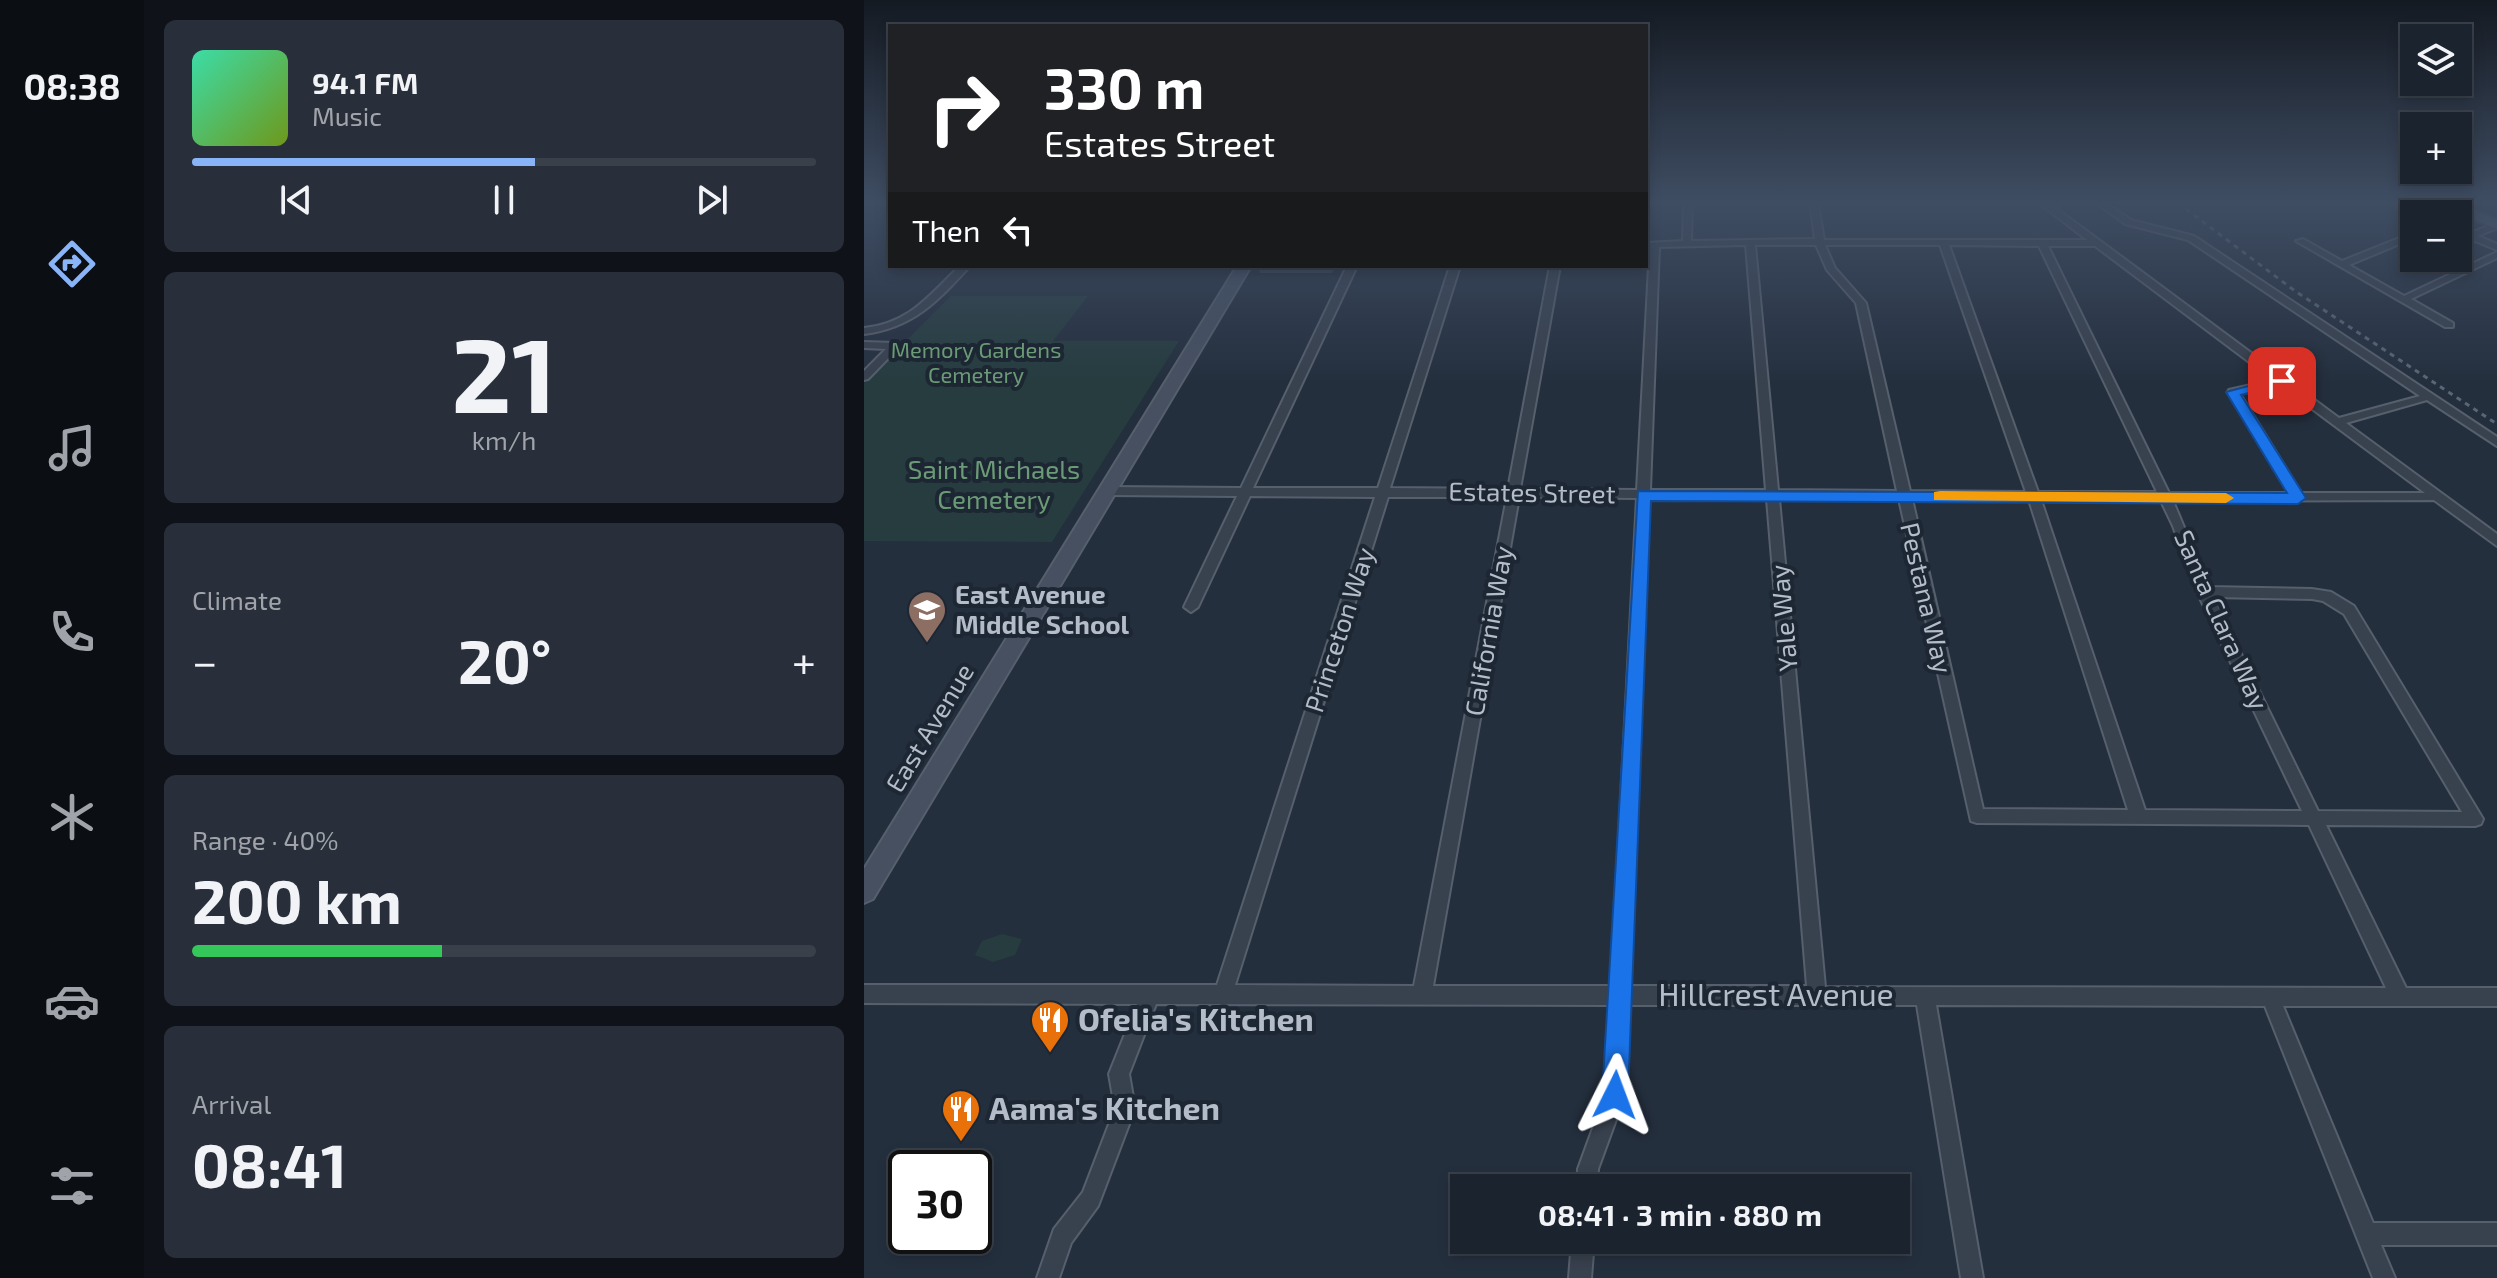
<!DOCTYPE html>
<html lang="en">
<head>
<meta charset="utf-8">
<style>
	:root { --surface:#1b232e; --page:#282f3a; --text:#f1f3f6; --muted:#a0a4aa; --line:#39404a; --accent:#8ab4f8 }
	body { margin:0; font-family:"Exo 2",sans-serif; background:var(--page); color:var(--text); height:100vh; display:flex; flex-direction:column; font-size:30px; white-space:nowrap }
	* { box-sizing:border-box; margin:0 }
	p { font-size:26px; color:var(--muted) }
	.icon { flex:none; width:44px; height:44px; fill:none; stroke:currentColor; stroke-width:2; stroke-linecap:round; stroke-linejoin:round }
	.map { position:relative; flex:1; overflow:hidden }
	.drawer { display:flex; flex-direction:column; gap:20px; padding:20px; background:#0f1319; width:720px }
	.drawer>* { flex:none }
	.guide { position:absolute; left:24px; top:24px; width:760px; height:244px; border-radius:0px; box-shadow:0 4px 12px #0003,0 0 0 2px var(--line); background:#202124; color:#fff; overflow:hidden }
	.tools { position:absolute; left:1536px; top:24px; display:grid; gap:16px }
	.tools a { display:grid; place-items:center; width:72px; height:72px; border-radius:0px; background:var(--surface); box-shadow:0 4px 12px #0003,0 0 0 2px var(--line); font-size:40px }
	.speed { position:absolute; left:24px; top:1150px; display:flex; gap:16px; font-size:40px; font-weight:700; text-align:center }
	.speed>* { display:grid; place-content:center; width:104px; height:104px; border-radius:50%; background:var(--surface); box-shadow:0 4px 12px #0003,0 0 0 2px var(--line); line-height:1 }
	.speed .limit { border:4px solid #111; border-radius:12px; background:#fff; color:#111 }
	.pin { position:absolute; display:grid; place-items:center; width:68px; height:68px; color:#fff; margin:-34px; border-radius:16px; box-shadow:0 4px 12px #0006 }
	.me { position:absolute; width:88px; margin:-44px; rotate:3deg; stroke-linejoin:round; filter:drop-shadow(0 0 6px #0008) }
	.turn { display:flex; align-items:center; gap:28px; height:168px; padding:0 24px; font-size:36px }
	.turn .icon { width:104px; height:104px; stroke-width:2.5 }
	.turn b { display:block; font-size:56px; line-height:68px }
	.then { display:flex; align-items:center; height:76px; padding:0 24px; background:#0003; gap:16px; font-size:30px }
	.big { font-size:60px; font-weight:700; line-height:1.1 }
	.drawer .widget { flex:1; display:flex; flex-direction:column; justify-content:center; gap:12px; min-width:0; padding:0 28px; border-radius:12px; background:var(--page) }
	.drawer .dial { align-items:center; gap:0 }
	.dial b { font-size:104px; line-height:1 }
	.song { display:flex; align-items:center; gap:24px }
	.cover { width:96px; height:96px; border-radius:12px; background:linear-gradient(135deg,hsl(160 70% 55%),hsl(80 70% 35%)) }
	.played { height:8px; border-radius:4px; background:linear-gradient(90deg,var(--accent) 55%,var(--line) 55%) }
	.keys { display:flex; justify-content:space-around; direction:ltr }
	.heat { display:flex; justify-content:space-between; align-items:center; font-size:44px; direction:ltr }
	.charge { height:12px; border-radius:6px; background:linear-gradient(90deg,#34c759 40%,var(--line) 0) }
	.trip { position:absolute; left:586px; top:1174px; width:460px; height:80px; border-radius:0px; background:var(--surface); box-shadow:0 4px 12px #0003,0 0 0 2px var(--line); font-weight:700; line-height:80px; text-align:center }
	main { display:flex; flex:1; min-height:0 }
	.tab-bar { display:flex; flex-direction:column; width:144px; justify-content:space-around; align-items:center; background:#0b0e12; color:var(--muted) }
	.tab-bar .icon { width:56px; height:56px }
	.tab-bar .selected { color:var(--accent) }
	.tab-bar b { font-size:36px; color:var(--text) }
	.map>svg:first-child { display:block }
	.green { fill:#263c3f }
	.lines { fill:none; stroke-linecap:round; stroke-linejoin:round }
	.minor-casing { stroke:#565f6c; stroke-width:4 }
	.secondary-casing { stroke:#565f6c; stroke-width:4 }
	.primary-casing { stroke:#414a57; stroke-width:4 }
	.minor { fill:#38414e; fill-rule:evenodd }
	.secondary { fill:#465061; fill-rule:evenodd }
	.primary { fill:#56606e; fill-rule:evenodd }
	.rail { stroke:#5a6575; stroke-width:3; stroke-dasharray:5 5; stroke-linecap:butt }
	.wall { fill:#3b4654 }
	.route { fill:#1a73e8; stroke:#114b97; stroke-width:2 }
	.slow { fill:#f59e0b }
	.labels { text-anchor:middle; stroke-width:8; stroke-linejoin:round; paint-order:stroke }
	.far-park-label { font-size:22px; fill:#6b9a76; stroke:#1d2633 }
	.park-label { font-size:26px; fill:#6b9a76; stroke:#1d2633 }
	.street-label { font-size:26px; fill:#b4bcc9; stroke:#1d2633 }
	.poi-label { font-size:26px; font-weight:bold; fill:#b4bcc9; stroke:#1d2633; text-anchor:start }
	.near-street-label { font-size:32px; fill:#b4bcc9; stroke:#1d2633 }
	.near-poi-label { font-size:32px; font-weight:bold; fill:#b4bcc9; stroke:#1d2633; text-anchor:start }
</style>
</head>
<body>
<main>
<nav class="tab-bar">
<b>08:38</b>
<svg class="icon selected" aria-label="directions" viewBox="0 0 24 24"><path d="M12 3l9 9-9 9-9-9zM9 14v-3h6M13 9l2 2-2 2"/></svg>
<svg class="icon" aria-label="music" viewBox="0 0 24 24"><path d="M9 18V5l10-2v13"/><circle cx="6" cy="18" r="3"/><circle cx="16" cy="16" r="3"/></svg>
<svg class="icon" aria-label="phone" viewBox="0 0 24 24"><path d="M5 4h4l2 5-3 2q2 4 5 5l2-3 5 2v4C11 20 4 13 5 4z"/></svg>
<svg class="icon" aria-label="climate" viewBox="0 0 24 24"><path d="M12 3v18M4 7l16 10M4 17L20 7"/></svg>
<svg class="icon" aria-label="car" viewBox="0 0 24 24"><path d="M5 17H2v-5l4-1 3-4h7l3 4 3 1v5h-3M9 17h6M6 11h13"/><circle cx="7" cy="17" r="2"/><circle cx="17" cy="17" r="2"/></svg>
<svg class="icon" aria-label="filters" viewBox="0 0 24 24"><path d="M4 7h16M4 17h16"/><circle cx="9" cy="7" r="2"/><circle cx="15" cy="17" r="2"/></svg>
</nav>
<section class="drawer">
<div class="widget">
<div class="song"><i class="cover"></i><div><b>94.1 FM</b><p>Music</p></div></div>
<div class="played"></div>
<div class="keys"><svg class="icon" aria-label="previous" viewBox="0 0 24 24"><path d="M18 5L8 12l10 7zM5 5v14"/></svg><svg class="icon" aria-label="pause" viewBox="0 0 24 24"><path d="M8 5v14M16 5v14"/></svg><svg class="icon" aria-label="next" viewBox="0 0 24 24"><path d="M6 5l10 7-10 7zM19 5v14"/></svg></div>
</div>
<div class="widget dial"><b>21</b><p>km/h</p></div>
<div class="widget"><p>Climate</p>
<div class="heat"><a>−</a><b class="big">20°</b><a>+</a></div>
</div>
<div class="widget"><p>Range · 40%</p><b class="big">200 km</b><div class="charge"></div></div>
<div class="widget"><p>Arrival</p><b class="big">08:41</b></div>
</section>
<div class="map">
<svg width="1633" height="1278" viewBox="0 0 1633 1278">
	<rect width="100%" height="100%" fill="#242f3e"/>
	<g class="green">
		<polygon points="87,296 224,296 189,341 315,341 188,542 0,541 0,383"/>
		<polygon points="138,934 158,939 151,955 129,962 111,955 118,941"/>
	</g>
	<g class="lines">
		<defs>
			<g id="minor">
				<path d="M 820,203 L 828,203 L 827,241 L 951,239 L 946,203 L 954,203 L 960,240 L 1223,240 L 1175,203 L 1185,203 L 1475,418 L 1556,396 L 1324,240 L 1261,224 L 1232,203 L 1242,203 L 1267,220 L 1330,236 L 1633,437 L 1633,446 L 1563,400 L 1482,423 L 1633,534 L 1633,546 L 1570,500 L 1309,501 L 1345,587 L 1448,589 L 1467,592 L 1490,606 L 1619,819 L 1617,824 L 1611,826 L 1462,825 L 1542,988 L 1633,988 L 1633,1006 L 1419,1006 L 1509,1223 L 1633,1223 L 1633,1245 L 1517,1245 L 1531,1278 L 1509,1278 L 1401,1006 L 1072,1005 L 1119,1278 L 1097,1278 L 1053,1005 L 765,1005 L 761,1095 L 734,1169 L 733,1188 L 713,1188 L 714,1169 L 741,1095 L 746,1005 L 292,1004 L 265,1074 L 269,1097 L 267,1119 L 234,1206 L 207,1243 L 195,1278 L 173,1278 L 190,1229 L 219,1192 L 247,1119 L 249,1097 L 245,1074 L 273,1004 L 0,1003 L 0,985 L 353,985 L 511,497 L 386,496 L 334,607 L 327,612 L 320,607 L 373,496 L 242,495 L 236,491 L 242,487 L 377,488 L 483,266 L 493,266 L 389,488 L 514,488 L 586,266 L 596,266 L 526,488 L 644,489 L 686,266 L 696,266 L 656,489 L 773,490 L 786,248 L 782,247 L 782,243 L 819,241 ZM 882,245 L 902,490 L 786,490 L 795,247 ZM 891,245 L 952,245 L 963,270 L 992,303 L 1033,491 L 914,490 ZM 961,245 L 1076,245 L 1162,492 L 1046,491 L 1002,303 L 971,268 ZM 1085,245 L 1175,246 L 1293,492 L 1174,492 ZM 1184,246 L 1231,246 L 1409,380 L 1365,390 L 1364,392 L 1425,493 L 1305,493 ZM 1416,385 L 1561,493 L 1437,493 L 1376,394 ZM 524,497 L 643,497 L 550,986 L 371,985 ZM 655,497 L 773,498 L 747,986 L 569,986 ZM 785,498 L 903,499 L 943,986 L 765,986 ZM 915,499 L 1035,499 L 1107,821 L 1113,823 L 1445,825 L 1522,988 L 961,987 ZM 1048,499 L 1165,500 L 1264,810 L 1119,809 ZM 1177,500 L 1297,501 L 1309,526 L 1333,592 L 1438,811 L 1281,810 ZM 1349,597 L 1448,599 L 1459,601 L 1480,614 L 1598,812 L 1454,811 Z"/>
				<polygon points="1527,203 1538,203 1559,214 1550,215"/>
				<polygon points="1633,222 1633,228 1614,236 1633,244 1633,250 1594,234 1594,228 1607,233"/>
				<polygon points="1550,232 1550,238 1485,265 1540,296 1633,252 1633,258 1547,299 1589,323 1589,327 1581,327 1432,241 1439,239 1478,261"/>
				<path d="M 96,266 L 106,266 C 74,301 49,328 0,334 L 0,328 C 46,323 64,296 96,266 Z"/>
				<polygon points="0,342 31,343 36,346 4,379 0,380 0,371 22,349 0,348"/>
				<polygon points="708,1240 730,1240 727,1278 705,1278"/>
			</g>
			<polygon id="secondary" points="373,266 387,266 9,899 0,903 0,869"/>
			<polygon id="primary" points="1571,203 1591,203 1633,220 1633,229"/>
		</defs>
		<use href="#minor" class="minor-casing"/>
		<use href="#secondary" class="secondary-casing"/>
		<use href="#primary" class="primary-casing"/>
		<use href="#minor" class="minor"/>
		<use href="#secondary" class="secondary"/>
		<use href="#primary" class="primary"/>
		<polyline class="rail" points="1314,203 1431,291 1633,424"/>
	</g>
	<polygon class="wall" points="394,266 471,266 468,273 396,273"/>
	<linearGradient id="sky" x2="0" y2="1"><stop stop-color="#141a22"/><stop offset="0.53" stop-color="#3f4d63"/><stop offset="1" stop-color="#3f4d63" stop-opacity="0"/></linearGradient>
	<rect width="1633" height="382" fill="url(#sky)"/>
	<polygon class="route" points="1418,377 1425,381 1423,384 1377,395 1442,498 1434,504 787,501 764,1095 760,1104 751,1108 742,1104 738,1095 774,491 1423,493 1362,392"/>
	<polygon class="slow" points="1076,491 1362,493 1370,498 1362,503 1070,500 1070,492"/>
	<defs>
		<symbol id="school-pin" viewBox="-11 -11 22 30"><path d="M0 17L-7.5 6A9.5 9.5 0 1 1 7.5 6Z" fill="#8d6e63" stroke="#1d2633"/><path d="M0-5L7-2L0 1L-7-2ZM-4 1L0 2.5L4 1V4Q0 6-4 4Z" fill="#fff"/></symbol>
		<symbol id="restaurant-pin" viewBox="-11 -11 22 30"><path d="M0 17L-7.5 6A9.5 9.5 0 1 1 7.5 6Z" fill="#e8710a" stroke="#1d2633"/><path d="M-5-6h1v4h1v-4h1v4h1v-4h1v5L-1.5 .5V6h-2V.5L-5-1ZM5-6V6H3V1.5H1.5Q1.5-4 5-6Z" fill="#fff"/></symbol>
	</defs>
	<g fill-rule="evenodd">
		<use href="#school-pin" x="41" y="588" width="44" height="60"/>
		<use href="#restaurant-pin" x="164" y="998" width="44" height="60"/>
		<use href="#restaurant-pin" x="75" y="1087" width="44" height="60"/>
	</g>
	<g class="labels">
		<g class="far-park-label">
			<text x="112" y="358">Memory Gardens<tspan x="112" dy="25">Cemetery</tspan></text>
		</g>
		<g class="park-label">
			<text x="130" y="479">Saint Michaels<tspan x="130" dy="30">Cemetery</tspan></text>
		</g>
		<g class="street-label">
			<text transform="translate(668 493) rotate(1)" y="9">Estates Street</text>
			<text transform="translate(1062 598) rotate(77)" y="9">Pestana Way</text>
			<text transform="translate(920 618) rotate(-95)" y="9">Yale Way</text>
			<text transform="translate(1357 620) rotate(66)" y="9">Santa Clara Way</text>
			<text transform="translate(476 630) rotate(-72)" y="9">Princeton Way</text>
			<text transform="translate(625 631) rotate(-80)" y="9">California Way</text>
			<text transform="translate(66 728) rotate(-59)" y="9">East Avenue</text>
		</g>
		<g class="poi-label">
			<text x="91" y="604">East Avenue<tspan x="91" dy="30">Middle School</tspan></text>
		</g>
		<g class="near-street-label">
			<text x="912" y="1006">Hillcrest Avenue</text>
		</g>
		<g class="near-poi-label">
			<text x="214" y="1031">Ofelia's Kitchen</text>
			<text x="125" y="1120">Aama's Kitchen</text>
		</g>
	</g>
</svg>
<div class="tools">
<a><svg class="icon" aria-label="layers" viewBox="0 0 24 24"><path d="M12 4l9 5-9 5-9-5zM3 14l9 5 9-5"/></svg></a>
<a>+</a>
<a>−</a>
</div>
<div class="speed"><div class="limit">30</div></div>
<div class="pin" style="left:1418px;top:381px;background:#d93025"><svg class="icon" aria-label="arrive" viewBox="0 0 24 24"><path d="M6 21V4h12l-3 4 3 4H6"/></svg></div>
<svg class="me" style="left:751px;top:1095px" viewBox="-20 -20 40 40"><path d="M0-17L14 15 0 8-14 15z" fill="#1a73e8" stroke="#fff" stroke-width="4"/></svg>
<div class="trip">08:41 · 3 min · 880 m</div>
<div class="guide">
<div class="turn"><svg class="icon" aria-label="right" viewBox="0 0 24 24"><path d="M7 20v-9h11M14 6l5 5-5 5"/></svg><div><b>330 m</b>Estates Street</div></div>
<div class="then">Then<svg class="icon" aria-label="left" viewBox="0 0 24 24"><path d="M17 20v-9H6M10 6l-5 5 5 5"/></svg></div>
</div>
</div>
</main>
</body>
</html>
